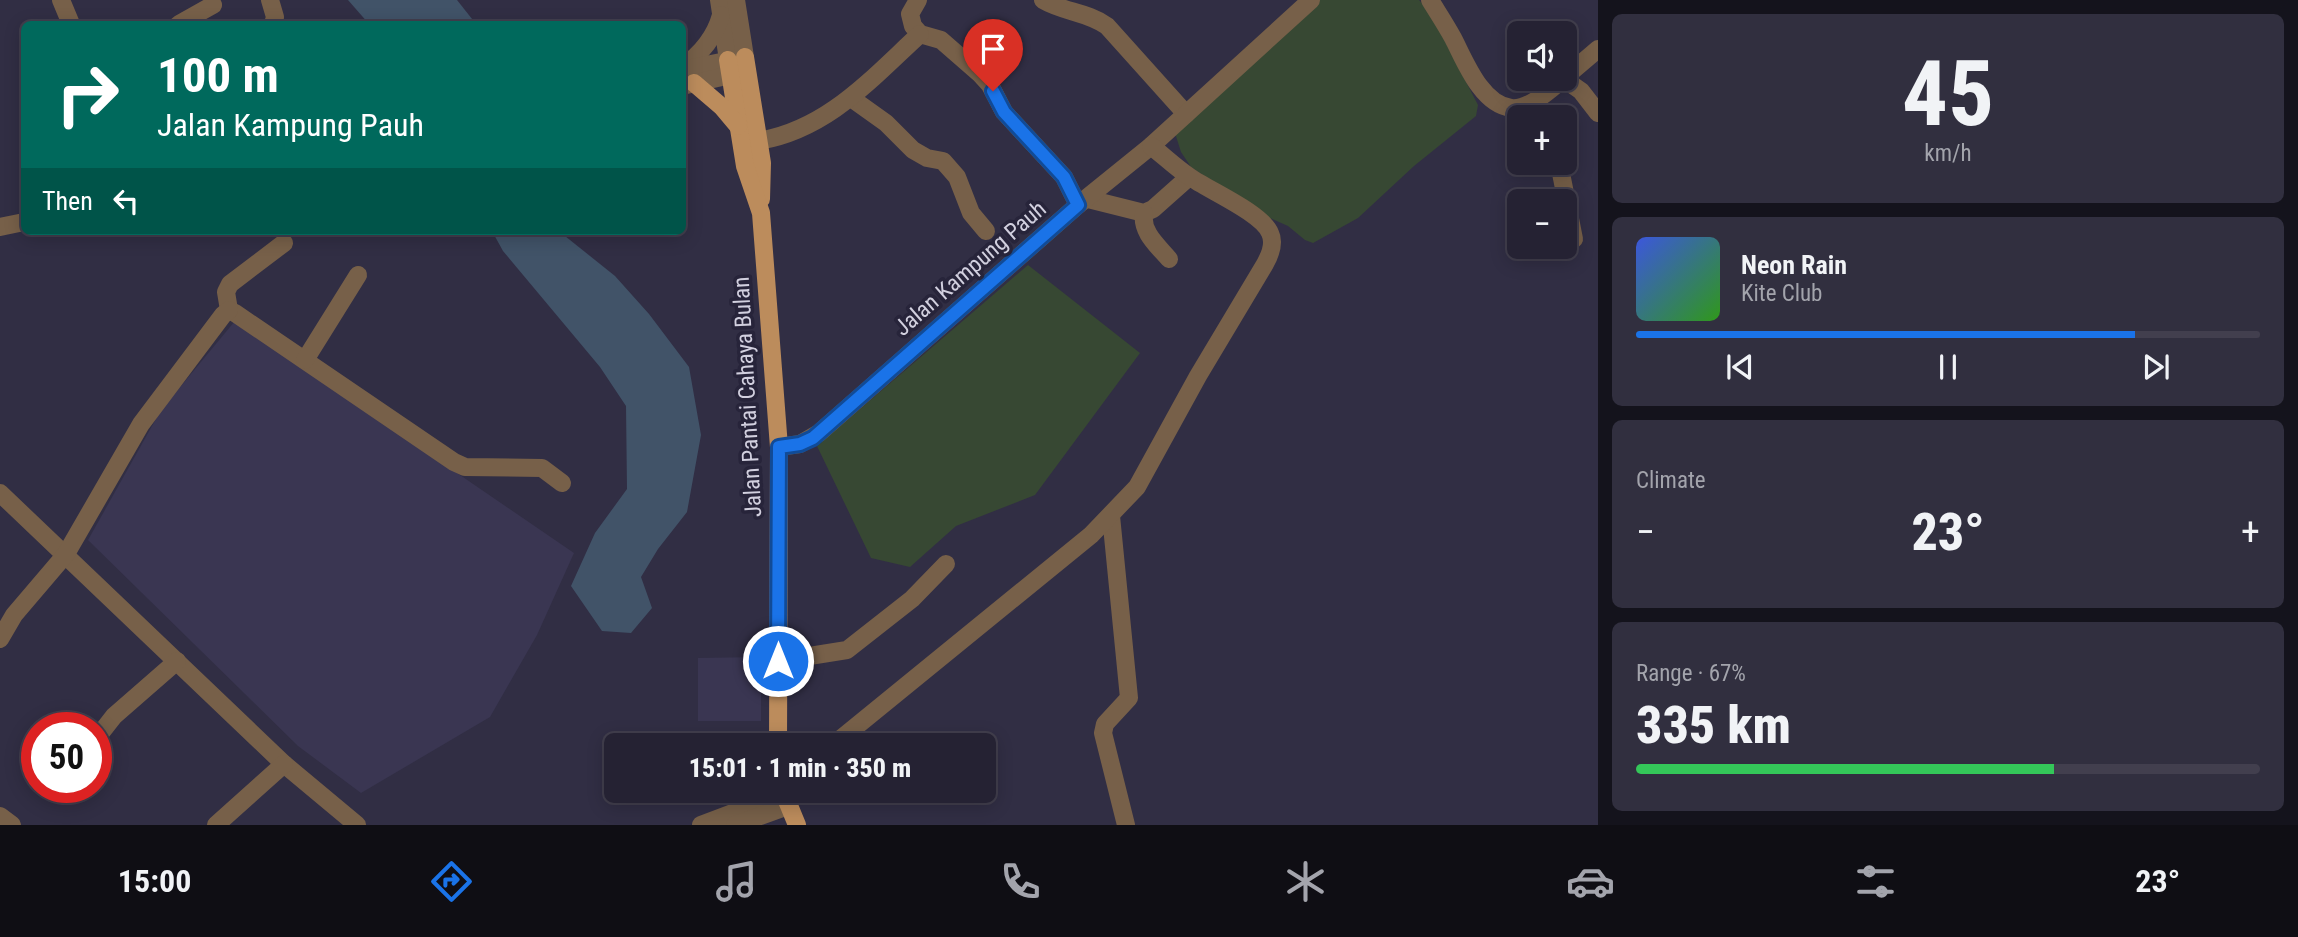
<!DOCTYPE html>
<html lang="en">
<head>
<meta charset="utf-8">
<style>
	:root { --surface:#252233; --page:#312f3f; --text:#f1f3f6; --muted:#a3a4ac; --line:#423f4e; --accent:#1a73e8 }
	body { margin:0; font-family:"Roboto Condensed",sans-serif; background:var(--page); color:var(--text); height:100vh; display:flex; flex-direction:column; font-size:26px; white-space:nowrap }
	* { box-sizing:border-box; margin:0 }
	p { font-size:23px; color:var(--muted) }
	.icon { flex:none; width:38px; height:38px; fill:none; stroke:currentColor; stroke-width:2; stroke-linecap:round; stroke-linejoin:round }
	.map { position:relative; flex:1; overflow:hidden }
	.details { display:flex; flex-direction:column; gap:14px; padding:14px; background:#14131c; width:700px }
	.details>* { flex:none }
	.guide { position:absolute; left:21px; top:21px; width:665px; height:214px; border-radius:10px; box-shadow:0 4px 18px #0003,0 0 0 2px var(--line); background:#00695c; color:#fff; overflow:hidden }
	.controls { position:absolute; left:1507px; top:21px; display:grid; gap:14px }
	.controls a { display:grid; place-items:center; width:70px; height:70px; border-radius:10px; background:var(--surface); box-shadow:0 4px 18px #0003,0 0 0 2px var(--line); font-size:35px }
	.speed { position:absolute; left:21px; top:712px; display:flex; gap:14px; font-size:35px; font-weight:700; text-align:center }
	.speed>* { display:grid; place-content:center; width:91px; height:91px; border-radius:50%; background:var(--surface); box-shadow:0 4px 18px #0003,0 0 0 2px var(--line); line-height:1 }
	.speed .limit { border:10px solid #d22; background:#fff; color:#111 }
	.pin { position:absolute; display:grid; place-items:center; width:60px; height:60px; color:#fff; margin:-72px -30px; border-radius:50% 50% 50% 0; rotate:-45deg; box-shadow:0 0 7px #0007 }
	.pin .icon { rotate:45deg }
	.me { position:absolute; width:77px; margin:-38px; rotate:0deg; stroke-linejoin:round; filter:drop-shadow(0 0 5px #0008) }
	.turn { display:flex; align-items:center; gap:24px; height:147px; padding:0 21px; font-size:32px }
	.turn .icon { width:91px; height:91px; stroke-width:2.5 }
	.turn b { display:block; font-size:49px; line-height:60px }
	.then { display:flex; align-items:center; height:66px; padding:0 21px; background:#0003; gap:14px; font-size:26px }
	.big { font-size:52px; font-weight:800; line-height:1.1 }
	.details .card { flex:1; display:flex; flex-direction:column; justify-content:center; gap:10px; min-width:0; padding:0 24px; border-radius:10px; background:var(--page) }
	.details .dial { align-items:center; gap:0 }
	.dial b { font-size:91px; line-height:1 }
	.song { display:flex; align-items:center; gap:21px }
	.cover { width:84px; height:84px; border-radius:10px; background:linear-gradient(135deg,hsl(230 70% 55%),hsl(110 70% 35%)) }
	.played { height:7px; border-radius:4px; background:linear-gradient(90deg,var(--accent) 80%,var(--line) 80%) }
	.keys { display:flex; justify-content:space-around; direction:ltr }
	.heat { display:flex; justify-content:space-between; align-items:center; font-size:38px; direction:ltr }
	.charge { height:10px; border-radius:5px; background:linear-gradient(90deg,#34c759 67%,var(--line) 0) }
	.trip { position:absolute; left:604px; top:733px; width:392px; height:70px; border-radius:10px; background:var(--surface); box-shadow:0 4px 18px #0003,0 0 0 2px var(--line); font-weight:800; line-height:70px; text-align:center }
	.dock { display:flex; height:112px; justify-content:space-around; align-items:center; background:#0f0e14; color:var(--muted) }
	.dock .icon { width:49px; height:49px }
	.dock .current { color:var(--accent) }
	.dock b { font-size:32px; color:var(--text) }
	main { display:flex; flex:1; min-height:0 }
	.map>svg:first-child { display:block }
	.built { fill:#3a3652 }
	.green { fill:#374833 }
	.water { fill:#415368 }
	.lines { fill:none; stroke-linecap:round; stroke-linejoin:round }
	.minor { stroke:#776049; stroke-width:18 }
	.major { stroke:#bc8c5c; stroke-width:18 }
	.route-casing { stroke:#114b97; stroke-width:18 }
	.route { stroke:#1a73e8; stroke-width:12 }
	.labels { text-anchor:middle; stroke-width:7; stroke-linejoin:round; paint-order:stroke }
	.street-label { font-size:23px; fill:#d2d0df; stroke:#27243a }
</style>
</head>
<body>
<main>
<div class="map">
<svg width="1598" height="825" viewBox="0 0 1598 825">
	<rect width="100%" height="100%" fill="#312e44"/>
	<g class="built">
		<polygon points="235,321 574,553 537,635 490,717 361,793 298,746 88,540 161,410"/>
		<polygon points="761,657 761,721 698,721 698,658"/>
	</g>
	<g class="green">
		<polygon points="1316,0 1419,0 1430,12 1478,105 1476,116 1414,166 1358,218 1313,243 1305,240 1288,226 1261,214 1191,167 1181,152 1175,133"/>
		<polygon points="1028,265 1140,353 1035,495 956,526 910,567 871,558 817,446"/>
	</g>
	<g class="water">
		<polygon points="348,0 457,0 476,24 369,24"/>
		<polygon points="492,231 562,231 565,236 615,276 649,314 689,367 701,435 687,512 658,549 641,577 652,608 631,633 602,631 571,586 595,533 627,489 626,406 600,367 503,251"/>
	</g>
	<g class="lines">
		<g class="minor">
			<polyline points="61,0 71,24"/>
			<polyline points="270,0 275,17 273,24"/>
			<polyline points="719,0 728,60"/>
			<polyline points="918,0 910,14 913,26 920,34 941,40 980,74 990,85 1004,112 1064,177 1078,205"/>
			<path d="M 1043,0 C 1063,12 1088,12 1107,26 L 1186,114"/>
			<path d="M 1430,0 C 1438,13 1446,25 1453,38 C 1465,61 1481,104 1511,108 C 1529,110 1551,89 1563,79"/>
			<polyline points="179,24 213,5"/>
			<path d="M 682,67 C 701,54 715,37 721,15"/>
			<polyline points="682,70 745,57 736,0"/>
			<polyline points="1564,78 1598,49"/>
			<polyline points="1564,79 1581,91 1598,113"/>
			<polyline points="682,86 744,72"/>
			<polyline points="851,98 886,123 913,150 927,158 943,161 957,177 971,213 986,231"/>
			<path d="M 758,141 C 827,130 871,79 920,34"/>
			<polyline points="1559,163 1574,239"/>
			<polyline points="1088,199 1144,213 1153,209 1189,177"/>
			<path d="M 1144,213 C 1141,232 1157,245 1169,259"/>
			<polyline points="0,227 24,222"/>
			<polyline points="229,310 235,313 454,462 465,467 542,468 562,483"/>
			<polyline points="229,310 226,292 230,284 284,243"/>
			<polyline points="305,360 358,275"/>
			<polyline points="779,447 800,444 819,433 1078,205 1151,146 1311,0"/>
			<polyline points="0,493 284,764 357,825"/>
			<polyline points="1111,516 1129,698 1105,724 1103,733 1126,825"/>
			<polyline points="0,639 14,615 66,554 141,424 223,315 229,310"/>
			<polyline points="778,661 847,650 912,599 946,564"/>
			<polyline points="96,739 114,716 177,661"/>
			<path d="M 832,746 L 1091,535 L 1137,487 L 1198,376 L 1265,264 C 1270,255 1275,243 1270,233 C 1262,213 1208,190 1190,177 C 1176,168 1164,156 1151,146"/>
			<polyline points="0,816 12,825"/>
			<polyline points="216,825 284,764"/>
			<polyline points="701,825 783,794"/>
			<polyline points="735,825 788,806"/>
		</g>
		<g class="major">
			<polyline points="745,57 762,163 761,199"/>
			<polyline points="728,60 745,166 761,213 779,447 778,746"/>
			<polyline points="694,83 722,107 738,126"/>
			<polyline points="783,791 797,825"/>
		</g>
	</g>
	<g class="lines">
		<defs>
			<polyline id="route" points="778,661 779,447 800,444 813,438 1078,205 1064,177 1004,112 993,91"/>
		</defs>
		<use href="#route" class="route-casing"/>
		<use href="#route" class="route"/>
	</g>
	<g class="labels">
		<g class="street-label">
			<text transform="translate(970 268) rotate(-41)" y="8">Jalan Kampung Pauh</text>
			<text transform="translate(747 397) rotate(-93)" y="8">Jalan Pantai Cahaya Bulan</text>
		</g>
	</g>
</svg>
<div class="controls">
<a><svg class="icon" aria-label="sound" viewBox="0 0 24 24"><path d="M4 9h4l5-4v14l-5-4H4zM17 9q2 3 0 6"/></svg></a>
<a>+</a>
<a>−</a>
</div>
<div class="speed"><div class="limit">50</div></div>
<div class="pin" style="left:993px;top:91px;background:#d93025"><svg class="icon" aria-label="arrive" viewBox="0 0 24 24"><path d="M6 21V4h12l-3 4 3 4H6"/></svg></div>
<svg class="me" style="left:778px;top:661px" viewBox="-20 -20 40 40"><circle r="17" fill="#1a73e8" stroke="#fff" stroke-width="3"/><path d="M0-11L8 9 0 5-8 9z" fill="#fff"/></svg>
<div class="trip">15:01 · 1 min · 350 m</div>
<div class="guide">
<div class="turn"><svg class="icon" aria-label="right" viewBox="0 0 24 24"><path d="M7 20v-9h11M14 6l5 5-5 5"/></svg><div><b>100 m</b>Jalan Kampung Pauh</div></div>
<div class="then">Then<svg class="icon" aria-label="left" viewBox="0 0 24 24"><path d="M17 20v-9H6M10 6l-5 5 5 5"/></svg></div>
</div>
</div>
<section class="details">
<div class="card dial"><b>45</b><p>km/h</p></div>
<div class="card">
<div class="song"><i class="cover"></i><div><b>Neon Rain</b><p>Kite Club</p></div></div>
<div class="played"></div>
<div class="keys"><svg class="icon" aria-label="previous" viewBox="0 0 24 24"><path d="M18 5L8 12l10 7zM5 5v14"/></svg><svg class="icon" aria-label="pause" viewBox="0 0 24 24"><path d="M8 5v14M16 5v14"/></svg><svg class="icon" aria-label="next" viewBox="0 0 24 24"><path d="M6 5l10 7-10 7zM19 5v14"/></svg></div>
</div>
<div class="card"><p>Climate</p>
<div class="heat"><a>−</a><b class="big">23°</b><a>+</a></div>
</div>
<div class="card"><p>Range · 67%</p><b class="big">335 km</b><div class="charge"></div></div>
</section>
</main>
<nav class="dock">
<b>15:00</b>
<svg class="icon current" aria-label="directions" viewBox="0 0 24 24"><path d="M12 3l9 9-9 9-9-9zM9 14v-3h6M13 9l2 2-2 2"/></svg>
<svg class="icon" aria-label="music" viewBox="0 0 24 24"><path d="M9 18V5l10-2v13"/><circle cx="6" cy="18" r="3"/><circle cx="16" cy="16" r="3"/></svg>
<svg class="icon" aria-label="phone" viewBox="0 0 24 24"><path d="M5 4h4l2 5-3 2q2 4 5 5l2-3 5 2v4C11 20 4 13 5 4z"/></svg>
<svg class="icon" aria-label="climate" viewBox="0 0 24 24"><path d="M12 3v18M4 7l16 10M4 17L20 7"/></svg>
<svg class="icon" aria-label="car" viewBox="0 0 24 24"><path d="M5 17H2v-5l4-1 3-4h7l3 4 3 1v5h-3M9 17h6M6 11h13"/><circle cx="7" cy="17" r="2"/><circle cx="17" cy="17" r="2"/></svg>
<svg class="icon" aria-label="filters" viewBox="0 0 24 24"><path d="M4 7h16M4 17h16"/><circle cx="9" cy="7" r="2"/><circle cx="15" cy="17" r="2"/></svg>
<b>23°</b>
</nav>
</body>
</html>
